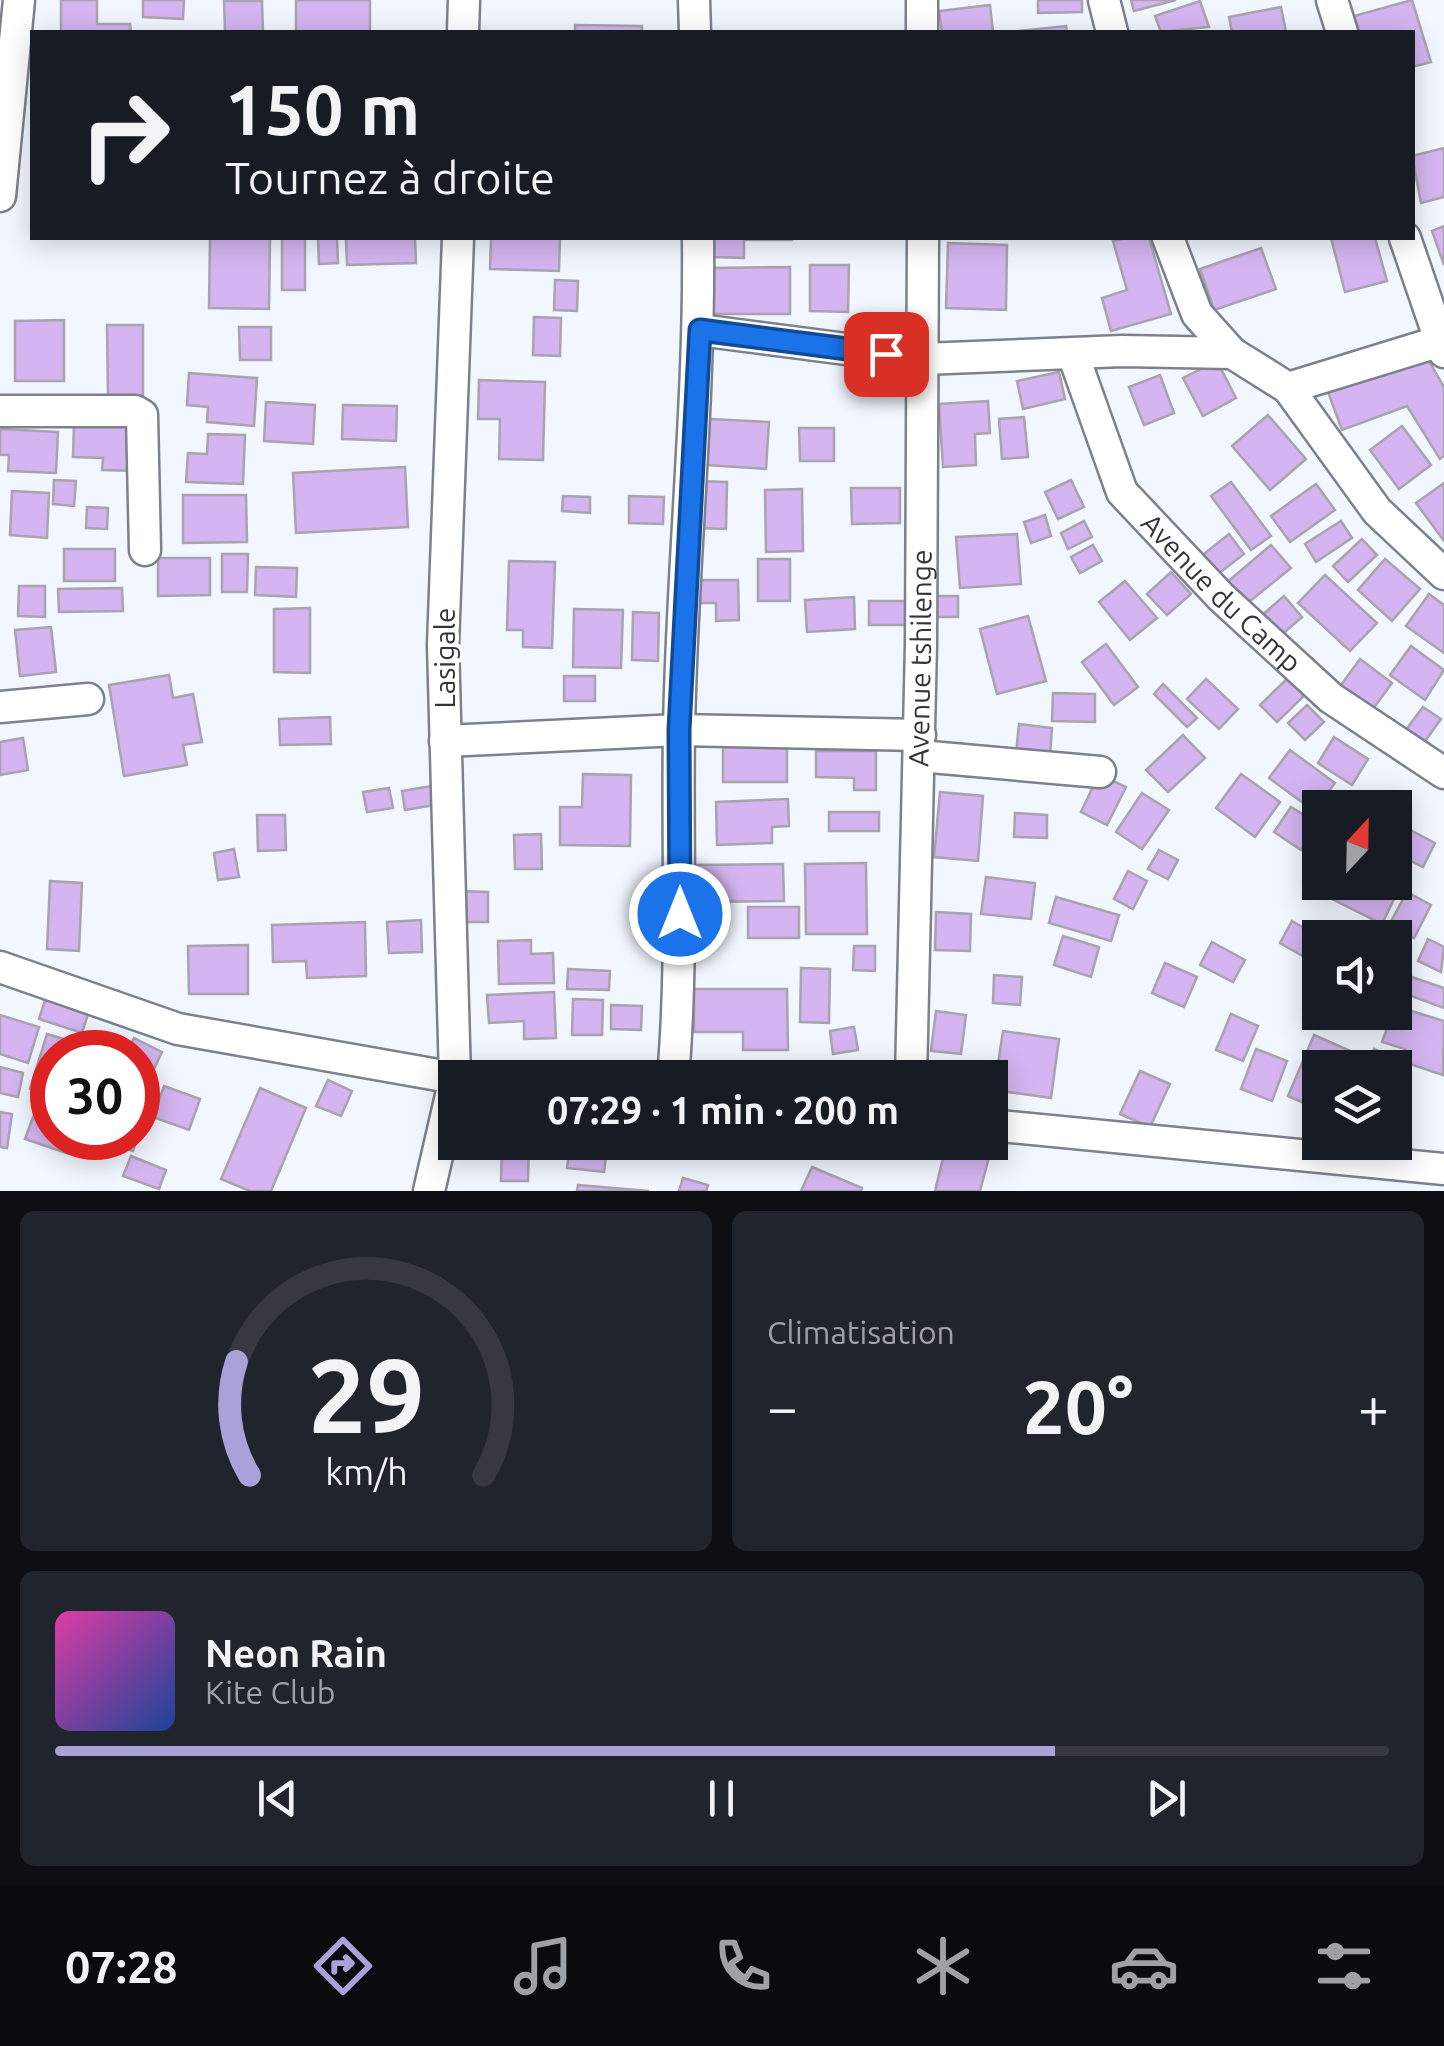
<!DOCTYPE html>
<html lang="fr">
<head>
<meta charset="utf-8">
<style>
	:root { --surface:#171b24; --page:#20242c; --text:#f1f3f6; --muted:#9ea1a6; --line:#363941; --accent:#a9a2da }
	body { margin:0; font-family:Ubuntu,sans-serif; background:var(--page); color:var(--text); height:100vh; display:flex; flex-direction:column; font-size:38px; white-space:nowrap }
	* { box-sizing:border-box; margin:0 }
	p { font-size:32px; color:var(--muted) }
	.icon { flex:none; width:55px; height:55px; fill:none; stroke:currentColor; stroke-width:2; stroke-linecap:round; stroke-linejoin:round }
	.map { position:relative; height:1191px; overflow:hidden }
	.panel { display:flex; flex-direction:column; gap:20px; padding:20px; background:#0d0f14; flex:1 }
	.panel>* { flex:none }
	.hud { position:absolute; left:30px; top:30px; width:1385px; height:210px; border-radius:0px; box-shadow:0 5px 25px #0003; background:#171b24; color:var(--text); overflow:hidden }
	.needle { width:65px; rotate:22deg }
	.tools { position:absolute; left:1302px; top:790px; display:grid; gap:20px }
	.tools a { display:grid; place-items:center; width:110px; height:110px; border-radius:0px; background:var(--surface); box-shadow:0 5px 25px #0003; font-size:50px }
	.speed { position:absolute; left:30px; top:1030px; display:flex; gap:20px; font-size:50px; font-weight:700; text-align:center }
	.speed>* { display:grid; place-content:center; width:130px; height:130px; border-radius:50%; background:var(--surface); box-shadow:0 5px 25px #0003; line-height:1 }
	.speed .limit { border:15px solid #d22; background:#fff; color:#111 }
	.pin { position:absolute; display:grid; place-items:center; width:85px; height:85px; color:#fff; margin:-42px; border-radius:20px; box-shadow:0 5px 15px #0006 }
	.me { position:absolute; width:110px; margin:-55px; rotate:0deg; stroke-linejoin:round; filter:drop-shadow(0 0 8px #0008) }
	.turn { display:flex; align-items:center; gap:35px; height:210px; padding:0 30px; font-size:45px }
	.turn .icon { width:130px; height:130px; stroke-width:2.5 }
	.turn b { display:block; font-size:70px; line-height:85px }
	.big { font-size:75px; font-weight:600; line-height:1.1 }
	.panel .card { flex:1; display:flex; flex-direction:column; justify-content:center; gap:15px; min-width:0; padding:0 35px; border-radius:15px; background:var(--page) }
	.panel .dial { align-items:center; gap:0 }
	.dial svg { height:260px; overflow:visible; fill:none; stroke:var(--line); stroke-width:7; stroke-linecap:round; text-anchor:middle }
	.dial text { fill:var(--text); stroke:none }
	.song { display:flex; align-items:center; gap:30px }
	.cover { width:120px; height:120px; border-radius:15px; background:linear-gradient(135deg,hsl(320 70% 55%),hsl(220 70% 35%)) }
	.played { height:10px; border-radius:5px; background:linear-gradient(90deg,var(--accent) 75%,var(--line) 75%) }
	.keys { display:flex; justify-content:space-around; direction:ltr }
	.heat { display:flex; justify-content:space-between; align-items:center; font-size:55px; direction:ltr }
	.panel .tiles { flex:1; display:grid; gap:20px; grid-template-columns:1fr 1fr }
	.card:last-child { grid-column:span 2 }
	.trip { position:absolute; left:438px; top:1060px; width:570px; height:100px; border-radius:0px; background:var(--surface); box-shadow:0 5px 25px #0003; font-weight:600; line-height:100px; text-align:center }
	.dock { display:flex; height:160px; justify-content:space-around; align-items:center; background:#090b0e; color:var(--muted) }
	.dock .icon { width:70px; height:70px }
	.dock .on { color:var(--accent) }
	.dock b { font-size:45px; color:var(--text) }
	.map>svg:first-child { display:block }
	.building { fill:#d4b5f1; stroke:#a8a3ad; stroke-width:2.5 }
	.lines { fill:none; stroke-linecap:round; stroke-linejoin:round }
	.minor-casing { stroke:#7c818b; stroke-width:35 }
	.minor { stroke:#fff; stroke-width:30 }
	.route-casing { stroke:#114b97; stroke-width:25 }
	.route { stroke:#1a73e8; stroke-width:18 }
	.labels { text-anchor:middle; stroke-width:8; stroke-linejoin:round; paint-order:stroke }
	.street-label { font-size:28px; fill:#323439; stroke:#fff }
</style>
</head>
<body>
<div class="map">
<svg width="1444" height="1191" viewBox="0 0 1444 1191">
	<rect width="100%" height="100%" fill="#f2f6ff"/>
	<g class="building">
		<polygon points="61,0 97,0 97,24 130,24 131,32 61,32"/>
		<polygon points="143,0 184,0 183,19 143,17"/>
		<rect x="296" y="0" width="74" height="32"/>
		<polygon points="1038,0 1082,0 1082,12 1038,13"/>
		<polygon points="1131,0 1176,0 1134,11"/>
		<polygon points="1412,0 1431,62 1412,67 1412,32 1359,32 1354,16"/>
		<polygon points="224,1 262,1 263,32 225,32"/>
		<polygon points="1200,1 1209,27 1161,32 1155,16"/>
		<polygon points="990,5 993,32 942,32 939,11"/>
		<polygon points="1281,7 1286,32 1232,32 1229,17"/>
		<polygon points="575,25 642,26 642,32 575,32"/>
		<polygon points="1066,26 1067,32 1010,32"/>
		<polygon points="1444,148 1444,197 1421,203 1412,156"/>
		<polygon points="1444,226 1444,265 1432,231"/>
		<polygon points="210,238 270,238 269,309 209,308"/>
		<rect x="282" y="238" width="23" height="52"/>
		<polygon points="318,238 337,238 338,263 319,264"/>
		<polygon points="346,238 415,238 416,263 347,265"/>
		<polygon points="491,238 560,238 559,271 490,269"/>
		<polygon points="713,238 792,238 792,240 744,240 744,258 713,257"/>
		<polygon points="1127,238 1149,238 1171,314 1111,331 1102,298 1127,290 1113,241"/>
		<polygon points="1331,238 1375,238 1387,281 1345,292"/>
		<polygon points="948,243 1007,245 1006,310 946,308"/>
		<polygon points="1261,248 1276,289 1214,310 1200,269"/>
		<polygon points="810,265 849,265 848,312 810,311"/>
		<polygon points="790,267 790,314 712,314 712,268"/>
		<polygon points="555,280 578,281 577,311 554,310"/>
		<polygon points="534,317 561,318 560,356 533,355"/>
		<polygon points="64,320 64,381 15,381 15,321"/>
		<polygon points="107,325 143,325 143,395 108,396"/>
		<polygon points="239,327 271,327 271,360 240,360"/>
		<polygon points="1426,356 1444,387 1444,456 1440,459 1407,406 1342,430 1328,392"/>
		<polygon points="1217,361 1236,398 1203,416 1183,378"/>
		<polygon points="1059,372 1065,399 1023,409 1017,381"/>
		<polygon points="189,373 257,378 254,426 207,422 208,407 187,405"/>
		<polygon points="1160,375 1174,413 1144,425 1129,387"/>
		<polygon points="479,380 545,382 543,460 499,459 500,419 478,419"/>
		<polygon points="988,401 990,433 975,434 976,465 943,467 939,404"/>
		<polygon points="266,402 315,405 313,444 264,441"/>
		<polygon points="343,405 397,406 396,441 342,439"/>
		<polygon points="1268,415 1306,459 1270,490 1232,446"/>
		<polygon points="1024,417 1028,457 1002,459 999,419"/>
		<polygon points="710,419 769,422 766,469 707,465"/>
		<polygon points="74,423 137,426 136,471 102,470 103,458 73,457"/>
		<polygon points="1402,426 1431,465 1399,489 1370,450"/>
		<polygon points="799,428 834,428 834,461 800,461"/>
		<polygon points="0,429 58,432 56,473 8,471 9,455 0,455"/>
		<polygon points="208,434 245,435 243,484 186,482 188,453 207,454"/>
		<polygon points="405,467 408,527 296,533 293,473"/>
		<polygon points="54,480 76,481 74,506 53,504"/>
		<polygon points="1071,480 1084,507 1058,519 1045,492"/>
		<polygon points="697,481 727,482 726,529 696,528"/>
		<polygon points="1231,482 1271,536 1251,550 1211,496"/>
		<polygon points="1444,483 1444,541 1416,503"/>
		<polygon points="1316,484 1335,510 1290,542 1271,516"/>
		<polygon points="851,488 900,488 900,523 852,524"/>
		<polygon points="802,489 803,551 766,552 765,490"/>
		<polygon points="12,491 49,493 47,538 10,535"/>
		<polygon points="183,495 246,495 247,542 183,543"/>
		<polygon points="563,496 590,497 590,513 562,511"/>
		<polygon points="629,496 664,497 663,524 629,523"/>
		<polygon points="87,507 108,508 107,529 86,528"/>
		<polygon points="1045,515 1051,536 1031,543 1024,522"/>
		<polygon points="1084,521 1092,537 1068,549 1061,533"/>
		<polygon points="1341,521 1352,538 1316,562 1305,544"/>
		<polygon points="1017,534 1021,584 960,588 956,537"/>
		<polygon points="1229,534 1244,554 1214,577 1199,558"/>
		<polygon points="1362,539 1377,555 1348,582 1333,566"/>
		<polygon points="1093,545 1102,561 1080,573 1071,557"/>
		<polygon points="1271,545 1291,568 1244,606 1225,584"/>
		<rect x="64" y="549" width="51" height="32"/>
		<polygon points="222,554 248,554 247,592 222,592"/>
		<polygon points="158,558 210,558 210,595 158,596"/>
		<rect x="758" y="559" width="32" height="42"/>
		<polygon points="1385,559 1420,589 1392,621 1358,590"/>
		<polygon points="509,561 555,562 552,648 523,647 523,630 507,630"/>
		<polygon points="256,567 297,568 296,597 255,595"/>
		<polygon points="1171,572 1191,594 1167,615 1147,594"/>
		<polygon points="1325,575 1377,623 1350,651 1298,603"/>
		<polygon points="693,580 738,580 739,620 716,621 716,603 693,603"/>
		<polygon points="1125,581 1157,618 1130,640 1099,602"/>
		<polygon points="19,586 45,586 45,617 18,616"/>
		<polygon points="122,588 123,611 59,612 58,589"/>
		<polygon points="1429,594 1444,605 1444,653 1406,626"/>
		<polygon points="932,596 958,596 958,617 933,617"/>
		<polygon points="1284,596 1302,617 1278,638 1260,617"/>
		<polygon points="854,597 855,629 807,632 805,600"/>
		<rect x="869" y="601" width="39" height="24"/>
		<polygon points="310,608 310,673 274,672 274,609"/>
		<polygon points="574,609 623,610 621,668 573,667"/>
		<polygon points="633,612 659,613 658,661 632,660"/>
		<polygon points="1028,616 1046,681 997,694 980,629"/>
		<polygon points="51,627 56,672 20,676 15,630"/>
		<polygon points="1106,644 1138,687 1114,705 1082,662"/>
		<polygon points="1411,646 1444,670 1425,700 1390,675"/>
		<polygon points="1360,659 1392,683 1373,709 1341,685"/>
		<polygon points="169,675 173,698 193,694 202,742 183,745 187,765 124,776 109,685"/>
		<rect x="564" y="676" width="31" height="25"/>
		<polygon points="1290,676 1307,693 1277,722 1260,705"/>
		<polygon points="1206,679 1238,709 1219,729 1187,699"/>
		<polygon points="1163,684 1197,718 1187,727 1154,694"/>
		<polygon points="1053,693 1095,694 1095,722 1052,721"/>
		<polygon points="1307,705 1324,722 1305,740 1288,723"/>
		<polygon points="1423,707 1441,719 1423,744 1405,731"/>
		<polygon points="330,717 331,744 280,745 279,719"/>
		<polygon points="1019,724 1052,728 1050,756 1016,754"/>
		<polygon points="1183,735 1205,758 1168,792 1146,770"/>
		<polygon points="1334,737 1368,759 1352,785 1318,763"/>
		<polygon points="23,738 28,770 0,775 0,742"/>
		<polygon points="787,740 787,782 723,782 723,741"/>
		<polygon points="1290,750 1335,783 1314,811 1269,778"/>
		<polygon points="816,751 876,751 876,790 854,790 854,778 816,777"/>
		<polygon points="583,774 631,775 630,846 560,845 560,807 582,807"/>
		<polygon points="1099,774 1126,787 1107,825 1081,812"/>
		<polygon points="1241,774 1280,802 1255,837 1216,808"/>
		<polygon points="432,786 435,805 405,810 402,791"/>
		<polygon points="389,788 393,808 367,812 363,792"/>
		<polygon points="940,792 983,796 978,861 934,857"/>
		<polygon points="1142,793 1169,810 1142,849 1116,832"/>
		<polygon points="788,799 789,826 772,827 772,843 717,845 716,802"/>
		<polygon points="1291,807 1318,824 1301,850 1274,832"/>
		<rect x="829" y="812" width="50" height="19"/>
		<polygon points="1015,813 1047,815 1047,838 1014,837"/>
		<polygon points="257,815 285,815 286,850 258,851"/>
		<polygon points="1395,822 1435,843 1423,867 1395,853"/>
		<polygon points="541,834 542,869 515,869 514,835"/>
		<polygon points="234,849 239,877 218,880 214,853"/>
		<polygon points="1159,850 1178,860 1168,879 1148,869"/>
		<polygon points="866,863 867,934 806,934 805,864"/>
		<polygon points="783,864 784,901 693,902 692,865"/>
		<polygon points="1128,871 1147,881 1133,909 1114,899"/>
		<polygon points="986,877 1035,883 1031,919 981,914"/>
		<polygon points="50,881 82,883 79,951 47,949"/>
		<polygon points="1340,882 1361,882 1394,899 1382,924 1332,899"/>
		<polygon points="460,891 488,892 488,922 460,922"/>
		<polygon points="1407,892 1431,905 1414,938 1389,925"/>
		<polygon points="1056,897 1119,915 1111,941 1049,923"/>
		<rect x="748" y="907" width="51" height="31"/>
		<polygon points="936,912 971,914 970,951 935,950"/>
		<polygon points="421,920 422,952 389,953 387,922"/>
		<polygon points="1292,921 1321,938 1313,962 1280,943"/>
		<polygon points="365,922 366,976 307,978 306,961 273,962 272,925"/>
		<polygon points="1063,936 1099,947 1091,977 1054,965"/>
		<polygon points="1428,939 1444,947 1441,972 1418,961"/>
		<polygon points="531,940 531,954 553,953 554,983 499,984 498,941"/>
		<polygon points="1212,942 1245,960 1233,982 1200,965"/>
		<polygon points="248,945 248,994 189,994 188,946"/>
		<polygon points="854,946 875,946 875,971 853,970"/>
		<polygon points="1165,963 1197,977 1184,1007 1152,993"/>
		<polygon points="801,968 830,969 829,1023 800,1022"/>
		<polygon points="568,969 610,971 609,990 567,989"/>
		<polygon points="994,975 1022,977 1020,1005 993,1003"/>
		<polygon points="1412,977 1444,988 1444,1008 1406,994"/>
		<polygon points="694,989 787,989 788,1050 743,1050 743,1032 694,1032"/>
		<polygon points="554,992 556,1038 524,1039 524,1021 489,1023 487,995"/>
		<polygon points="46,997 89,1011 82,1033 39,1019"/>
		<polygon points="573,999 603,1000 602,1035 572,1035"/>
		<polygon points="611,1005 642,1006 641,1030 611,1029"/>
		<polygon points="1395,1006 1444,1021 1443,1075 1401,1061 1405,1049 1382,1042"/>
		<polygon points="936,1011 966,1015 961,1054 931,1051"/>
		<polygon points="1231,1014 1258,1026 1243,1061 1216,1050"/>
		<polygon points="0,1015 39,1027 28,1063 0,1054"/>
		<polygon points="854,1027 858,1050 833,1054 830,1031"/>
		<polygon points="1003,1031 1059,1039 1051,1098 994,1090"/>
		<polygon points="47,1034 90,1047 88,1052 52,1052 52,1096 30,1089"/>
		<polygon points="1314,1035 1357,1054 1351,1068 1320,1068 1320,1110 1288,1096"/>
		<polygon points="134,1038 162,1052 142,1094 138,1092 138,1052 127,1052"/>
		<polygon points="1256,1049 1287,1061 1272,1101 1241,1089"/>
		<polygon points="1374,1049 1393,1057 1388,1068 1366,1068"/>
		<polygon points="0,1067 23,1073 18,1097 0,1093"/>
		<polygon points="1140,1071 1170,1084 1150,1127 1120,1114"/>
		<polygon points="328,1080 352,1091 341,1116 316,1106"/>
		<polygon points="164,1086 200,1099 189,1130 153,1117"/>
		<polygon points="260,1088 306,1108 271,1191 250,1191 221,1179"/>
		<polygon points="0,1112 12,1114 7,1148 0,1147"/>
		<polygon points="33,1117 52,1123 52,1138 74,1138 69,1154 25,1139"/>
		<polygon points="138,1130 140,1131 133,1151 111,1144 113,1138 138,1138"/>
		<polygon points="502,1142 529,1142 528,1181 501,1181"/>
		<polygon points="947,1142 993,1142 980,1191 935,1191"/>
		<polygon points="569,1152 606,1156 604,1172 567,1168"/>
		<polygon points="131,1156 166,1170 159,1189 123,1176"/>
		<polygon points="812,1167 862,1188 861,1191 801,1191"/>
		<polygon points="683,1178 708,1185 706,1191 679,1191"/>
		<polygon points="578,1185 649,1191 577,1191"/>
	</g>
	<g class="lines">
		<defs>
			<g id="minor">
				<polyline points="694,0 695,32"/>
				<polyline points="922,0 922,32"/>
				<polyline points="1104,0 1112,32"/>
				<polyline points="1332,0 1342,32"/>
				<polyline points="463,32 464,0"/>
				<polyline points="0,196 19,0"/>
				<polyline points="1168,238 1197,314 1232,353"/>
				<polyline points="1405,238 1444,352"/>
				<polyline points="699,330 923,359 1122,351 1232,353 1288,388 1377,511 1444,574"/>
				<path id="s1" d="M 1073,354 L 1122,492 L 1221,597 L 1331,698 L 1444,773"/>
				<polyline points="1288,388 1444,340"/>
				<polyline points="0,411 135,411 142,415 145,550"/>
				<polyline points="0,707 88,699"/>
				<polyline points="445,741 679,730 920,735"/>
				<polyline points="919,756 1100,772"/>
				<polyline points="0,967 178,1029 455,1078"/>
				<path d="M 673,1078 C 683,961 677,846 679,729 C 682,565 700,401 698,238"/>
				<path id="s2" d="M 911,1078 L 921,644 L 923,238"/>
				<polyline points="990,1125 1444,1169"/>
				<polyline points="429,1191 455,1078 443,645 458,238"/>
			</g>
		</defs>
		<use href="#minor" class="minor-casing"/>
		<use href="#minor" class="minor"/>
	</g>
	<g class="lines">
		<defs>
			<polyline id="route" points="680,914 679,730 700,330 886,354"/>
		</defs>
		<use href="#route" class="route-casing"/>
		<use href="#route" class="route"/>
	</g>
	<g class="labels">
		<g class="street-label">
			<text dy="10" stroke="none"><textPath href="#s1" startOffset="288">Avenue du Camp</textPath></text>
			<text transform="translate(445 658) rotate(-90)" y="10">Lasigale</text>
			<text dy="10" stroke="none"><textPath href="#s2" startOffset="420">Avenue tshilenge</textPath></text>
		</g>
	</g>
</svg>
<div class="tools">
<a><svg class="needle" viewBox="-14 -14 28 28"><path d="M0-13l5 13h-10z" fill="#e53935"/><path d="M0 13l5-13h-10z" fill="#9ea1a6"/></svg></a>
<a><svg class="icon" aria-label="sound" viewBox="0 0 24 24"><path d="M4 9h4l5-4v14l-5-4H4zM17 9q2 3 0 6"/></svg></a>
<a><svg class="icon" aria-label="layers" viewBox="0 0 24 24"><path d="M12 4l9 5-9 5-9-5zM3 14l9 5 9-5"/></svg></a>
</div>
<div class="speed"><div class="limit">30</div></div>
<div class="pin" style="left:886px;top:354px;background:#d93025"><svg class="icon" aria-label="arrive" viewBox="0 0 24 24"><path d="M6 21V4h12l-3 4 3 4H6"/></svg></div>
<svg class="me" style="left:680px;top:914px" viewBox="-20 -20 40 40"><circle r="17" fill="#1a73e8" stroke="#fff" stroke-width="3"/><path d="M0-11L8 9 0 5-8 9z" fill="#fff"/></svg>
<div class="trip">07:29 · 1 min · 200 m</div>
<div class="hud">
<div class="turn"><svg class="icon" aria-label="right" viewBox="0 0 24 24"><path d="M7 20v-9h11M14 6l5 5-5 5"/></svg><div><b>150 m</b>Tournez à droite</div></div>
</div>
</div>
<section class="panel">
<div class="tiles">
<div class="card dial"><svg viewBox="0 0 100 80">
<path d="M14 69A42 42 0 1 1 86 69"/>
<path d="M14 69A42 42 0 0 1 10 34" stroke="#a9a2da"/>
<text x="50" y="56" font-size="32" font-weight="700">29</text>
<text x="50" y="72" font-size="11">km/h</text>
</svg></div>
<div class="card"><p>Climatisation</p>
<div class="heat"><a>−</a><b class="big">20°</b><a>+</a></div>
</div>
<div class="card">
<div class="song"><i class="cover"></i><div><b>Neon Rain</b><p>Kite Club</p></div></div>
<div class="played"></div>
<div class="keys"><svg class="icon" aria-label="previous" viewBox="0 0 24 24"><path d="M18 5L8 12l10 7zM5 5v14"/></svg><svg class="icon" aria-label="pause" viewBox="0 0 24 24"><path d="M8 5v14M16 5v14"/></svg><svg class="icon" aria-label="next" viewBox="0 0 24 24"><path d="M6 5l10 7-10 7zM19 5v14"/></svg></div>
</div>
</div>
</section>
<nav class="dock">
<b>07:28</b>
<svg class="icon on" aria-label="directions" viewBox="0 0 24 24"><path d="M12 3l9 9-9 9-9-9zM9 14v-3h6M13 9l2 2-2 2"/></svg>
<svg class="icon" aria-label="music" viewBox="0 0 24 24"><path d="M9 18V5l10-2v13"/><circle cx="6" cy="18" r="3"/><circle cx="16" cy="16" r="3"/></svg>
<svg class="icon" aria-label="phone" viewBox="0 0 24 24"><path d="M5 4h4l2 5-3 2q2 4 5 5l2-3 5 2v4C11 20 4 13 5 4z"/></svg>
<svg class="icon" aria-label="climate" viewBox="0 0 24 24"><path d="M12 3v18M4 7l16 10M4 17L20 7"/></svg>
<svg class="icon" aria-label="car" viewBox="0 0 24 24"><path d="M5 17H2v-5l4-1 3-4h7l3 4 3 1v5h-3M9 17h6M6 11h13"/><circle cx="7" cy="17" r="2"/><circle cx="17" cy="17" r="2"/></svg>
<svg class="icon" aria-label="filters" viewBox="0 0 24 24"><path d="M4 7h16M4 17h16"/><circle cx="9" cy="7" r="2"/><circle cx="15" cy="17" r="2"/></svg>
</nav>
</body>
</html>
